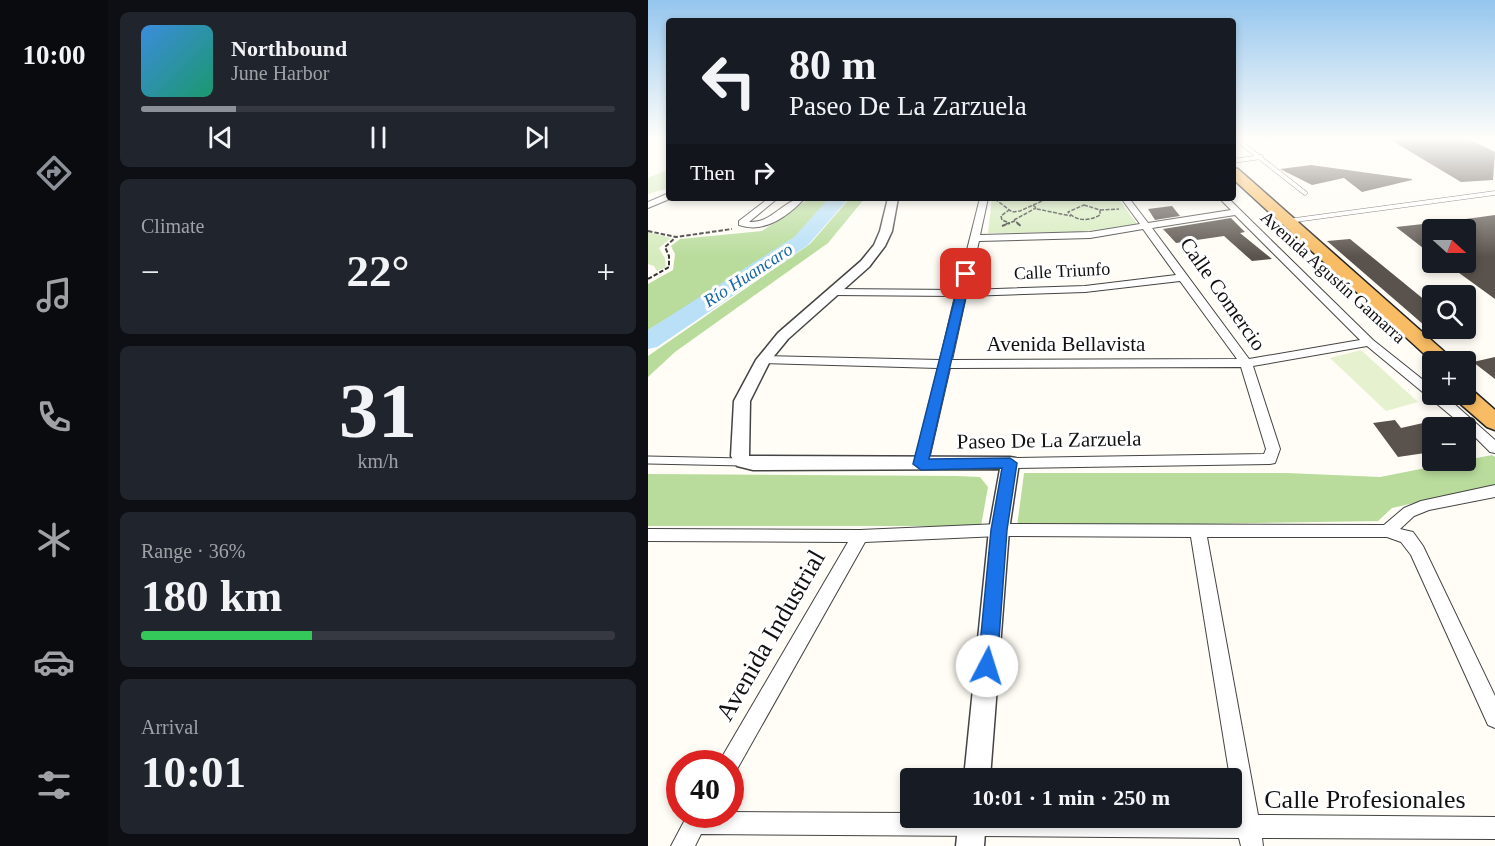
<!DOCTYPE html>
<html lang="en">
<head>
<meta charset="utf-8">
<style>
	:root { --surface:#171b24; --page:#20242c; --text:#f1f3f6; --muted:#9ea1a6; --line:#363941; --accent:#8c9099 }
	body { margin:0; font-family:Georgia,serif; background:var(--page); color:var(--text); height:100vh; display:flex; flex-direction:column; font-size:22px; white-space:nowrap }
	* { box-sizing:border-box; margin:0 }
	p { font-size:20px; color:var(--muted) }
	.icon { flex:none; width:33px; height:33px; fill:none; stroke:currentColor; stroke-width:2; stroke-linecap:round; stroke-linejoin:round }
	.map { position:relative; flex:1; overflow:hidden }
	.details { display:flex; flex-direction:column; gap:12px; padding:12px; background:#0d0f14; width:540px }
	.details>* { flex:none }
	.top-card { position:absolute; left:18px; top:18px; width:570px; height:183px; border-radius:6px; box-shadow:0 3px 9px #0003; background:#171b24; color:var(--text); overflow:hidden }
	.needle { width:39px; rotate:111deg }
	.controls { position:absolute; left:774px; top:219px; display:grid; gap:12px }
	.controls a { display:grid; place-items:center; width:54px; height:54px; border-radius:6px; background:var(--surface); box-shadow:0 3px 9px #0003; font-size:30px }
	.speed { position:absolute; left:18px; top:750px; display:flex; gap:12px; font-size:30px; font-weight:700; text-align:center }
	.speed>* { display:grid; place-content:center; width:78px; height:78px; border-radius:50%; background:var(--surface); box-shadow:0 3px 9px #0003; line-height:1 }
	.speed .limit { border:9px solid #d22; background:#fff; color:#111 }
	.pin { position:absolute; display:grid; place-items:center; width:51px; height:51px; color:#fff; margin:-26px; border-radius:12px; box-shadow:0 3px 9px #0006 }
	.me { position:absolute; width:66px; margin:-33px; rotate:5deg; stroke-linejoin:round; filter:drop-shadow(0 0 4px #0008) }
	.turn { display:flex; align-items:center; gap:21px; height:126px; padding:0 24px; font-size:27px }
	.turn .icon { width:78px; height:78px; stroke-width:2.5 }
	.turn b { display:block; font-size:42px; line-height:51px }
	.then { display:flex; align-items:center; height:57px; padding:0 24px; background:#0003; gap:12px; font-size:22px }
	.big { font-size:45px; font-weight:800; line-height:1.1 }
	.details .card { flex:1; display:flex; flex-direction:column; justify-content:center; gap:9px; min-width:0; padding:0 21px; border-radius:9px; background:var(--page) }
	.details .dial { align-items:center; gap:0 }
	.dial b { font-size:78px; line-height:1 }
	.song { display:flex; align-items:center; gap:18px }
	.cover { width:72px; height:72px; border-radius:9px; background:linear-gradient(135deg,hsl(210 70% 55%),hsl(160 70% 35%)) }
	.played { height:6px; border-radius:3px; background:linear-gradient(90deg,var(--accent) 20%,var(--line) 20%) }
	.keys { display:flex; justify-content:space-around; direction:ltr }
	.heat { display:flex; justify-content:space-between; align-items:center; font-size:33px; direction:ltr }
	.charge { height:9px; border-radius:4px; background:linear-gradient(90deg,#34c759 36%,var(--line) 0) }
	.trip { position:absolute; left:252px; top:768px; width:342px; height:60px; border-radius:6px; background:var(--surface); box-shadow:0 3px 9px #0003; font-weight:800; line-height:60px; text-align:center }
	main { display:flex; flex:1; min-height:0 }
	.tabs { display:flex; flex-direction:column; width:108px; justify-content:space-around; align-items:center; background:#090b0e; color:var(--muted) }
	.tabs .icon { width:42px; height:42px }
	.tabs .selected { color:var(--accent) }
	.tabs b { font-size:27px; color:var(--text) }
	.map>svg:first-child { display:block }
	.green { fill:#d5ebbd }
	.forest { fill:#b9dc9c }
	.pitch { fill:#e6f2cf }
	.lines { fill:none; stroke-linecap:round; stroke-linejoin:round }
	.river { fill:#b9e0f7; fill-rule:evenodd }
	.building { fill:#5a524d }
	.service-far1-casing { stroke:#444; stroke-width:5 }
	.service-casing { stroke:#444; stroke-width:9 }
	.minor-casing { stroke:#444; stroke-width:2 }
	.tertiary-casing { stroke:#444; stroke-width:3 }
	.trunk-casing { stroke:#222; stroke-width:3 }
	.path-far1 { stroke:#333; stroke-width:1.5; stroke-dasharray:4 1.5; stroke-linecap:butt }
	.path { stroke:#333; stroke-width:2; stroke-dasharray:4.5 2; stroke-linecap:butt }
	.service-far1 { stroke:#fff; stroke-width:4 }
	.service { stroke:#fff; stroke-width:7 }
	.minor { fill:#fff; fill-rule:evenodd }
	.tertiary { fill:#fff; fill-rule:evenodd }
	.trunk { fill:#f7bc64; fill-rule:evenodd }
	.route { fill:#1a73e8; stroke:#114b97; stroke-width:1.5 }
	.labels { text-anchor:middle; stroke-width:6; stroke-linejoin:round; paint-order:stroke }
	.far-street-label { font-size:18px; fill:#111; stroke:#fff }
	.far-water-label { font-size:18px; font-style:italic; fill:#1768a6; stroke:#fff }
	.street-label { font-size:21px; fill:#111; stroke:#fff }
	.near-street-label { font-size:26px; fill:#111; stroke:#fff }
</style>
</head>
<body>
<main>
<nav class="tabs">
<b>10:00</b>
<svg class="icon selected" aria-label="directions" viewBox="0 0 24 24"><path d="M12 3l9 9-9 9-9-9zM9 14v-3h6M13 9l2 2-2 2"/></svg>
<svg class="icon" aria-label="music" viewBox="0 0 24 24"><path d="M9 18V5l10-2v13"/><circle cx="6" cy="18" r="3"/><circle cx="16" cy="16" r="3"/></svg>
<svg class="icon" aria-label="phone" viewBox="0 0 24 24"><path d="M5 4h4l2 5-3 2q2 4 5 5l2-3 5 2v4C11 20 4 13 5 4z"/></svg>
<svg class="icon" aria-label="climate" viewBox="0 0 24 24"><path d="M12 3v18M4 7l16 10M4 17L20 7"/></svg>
<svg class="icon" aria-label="car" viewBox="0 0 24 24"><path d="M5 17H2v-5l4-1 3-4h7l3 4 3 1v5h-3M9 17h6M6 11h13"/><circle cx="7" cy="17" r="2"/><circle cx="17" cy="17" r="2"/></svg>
<svg class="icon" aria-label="filters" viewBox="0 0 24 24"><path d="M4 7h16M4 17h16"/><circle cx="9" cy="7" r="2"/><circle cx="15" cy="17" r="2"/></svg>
</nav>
<section class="details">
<div class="card">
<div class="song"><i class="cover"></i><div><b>Northbound</b><p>June Harbor</p></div></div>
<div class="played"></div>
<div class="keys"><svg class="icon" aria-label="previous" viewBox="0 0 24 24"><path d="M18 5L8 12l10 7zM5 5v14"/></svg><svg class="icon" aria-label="pause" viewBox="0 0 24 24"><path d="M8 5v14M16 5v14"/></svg><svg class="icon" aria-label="next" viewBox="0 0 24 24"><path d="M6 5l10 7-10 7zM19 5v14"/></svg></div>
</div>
<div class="card"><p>Climate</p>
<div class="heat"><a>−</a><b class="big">22°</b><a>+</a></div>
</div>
<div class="card dial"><b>31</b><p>km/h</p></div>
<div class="card"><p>Range · 36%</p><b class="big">180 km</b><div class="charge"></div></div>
<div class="card"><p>Arrival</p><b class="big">10:01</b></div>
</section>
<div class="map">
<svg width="847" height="846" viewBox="0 0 847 846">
	<rect width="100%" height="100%" fill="#fffdf5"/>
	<g class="green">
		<polygon points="21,169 21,188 0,194 0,178"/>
		<polygon points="344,198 470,198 489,224 430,232 340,233"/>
		<polygon points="0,232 23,238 11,248 17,259 18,267 9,271 6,266 0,264"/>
	</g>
	<g class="forest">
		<polygon points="162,198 186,198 150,236 133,249 0,330 0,284 25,270 27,254 23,246 32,239 114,231"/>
		<polygon points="202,198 217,198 180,243 27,352 0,377 0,356 162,244"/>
		<polygon points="844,455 847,457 847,485 744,508 730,521 369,527 376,473 639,473 732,477"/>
		<polygon points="0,474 309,476 332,477 340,487 333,526 0,526"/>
	</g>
	<polygon class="pitch" points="713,350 770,402 738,411 682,358"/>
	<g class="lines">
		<polygon class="river" points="181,198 201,198 160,245 9,347 0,349 0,330 146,237"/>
	</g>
	<g class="building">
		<polygon points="741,139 821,139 847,152 845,180 813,182"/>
		<polygon points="663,165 764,179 764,180 714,192 696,178 664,185 632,169"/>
		<polygon points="524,206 532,216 507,220 500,209"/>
		<polygon points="847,215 847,299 796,262 818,262 818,219"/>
		<polygon points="583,218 597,232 592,233 624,259 604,261 576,236 528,243 515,229"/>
		<polygon points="784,223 784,255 748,227"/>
		<polygon points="702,239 784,306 784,332 679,241"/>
		<polygon points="847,357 847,379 825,362"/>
		<polygon points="747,420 753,428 784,421 784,452 750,457 725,423"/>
	</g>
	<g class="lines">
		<defs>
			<g id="service-far1">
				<polyline points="588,139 657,193"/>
				<polyline points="585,161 613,157"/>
				<polyline points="625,223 847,193"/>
			</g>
			<polyline id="service" points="0,460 95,462"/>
			<g id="minor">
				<polygon points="21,193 21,198 24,198 0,208 0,202"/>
				<path d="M 121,198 L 130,198 L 101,222 C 124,224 136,198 157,198 C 140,216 116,234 91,225 L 91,221 Z"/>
				<path d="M 332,198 L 340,198 L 332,235 L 442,232 L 492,224 L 473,198 L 481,198 L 500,223 L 583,210 L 571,198 L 580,198 L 725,340 L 784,387 L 784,394 L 795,394 L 847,440 L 847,453 L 842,452 L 818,428 L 719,346 L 605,366 L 632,449 L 627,463 L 622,464 L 362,468 L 357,467 L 355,463 L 357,459 L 362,458 L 616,454 L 618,449 L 593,367 L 302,368 L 280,464 L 278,468 L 268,468 L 266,464 L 290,368 L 111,363 L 109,360 L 115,356 L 292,360 L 307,296 L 185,295 L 180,292 L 185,289 L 309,290 ZM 587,215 L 712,340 L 601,359 L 504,228 ZM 495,229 L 528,275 L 437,286 L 320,290 L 331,241 L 442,238 ZM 532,281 L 589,359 L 304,360 L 318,296 L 437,292 Z"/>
				<polygon points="847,485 847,497 781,510 766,516 752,529 765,532 775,546 847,696 847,728 840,725 763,555 753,542 739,537 559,537 610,815 847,817 847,839 614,838 615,846 593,846 591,838 53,834 47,846 23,846 40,814 82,814 82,812 262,813 262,818 584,818 584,815 588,815 543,537 351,536 217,542 88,771 82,774 82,764 71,764 74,757 200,542 0,541 0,529 212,530 351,524 736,525 756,508 773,501"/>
			</g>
			<g id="tertiary">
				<polygon points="240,198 250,198 244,231 237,246 221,267 140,339 122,361 102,401 101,456 362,457 368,458 371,463 361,530 342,778 316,778 341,530 352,469 105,470 89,466 83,456 86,401 108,360 130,333 213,261 226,245 232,231"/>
				<polygon points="311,818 338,818 336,846 308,846"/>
			</g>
			<g id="trunk">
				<polygon points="585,168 590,169 808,362 785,362 585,179"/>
				<polygon points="818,388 823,389 847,410 847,430 839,427 807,399 805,394 818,394"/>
			</g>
		</defs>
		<use href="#service-far1" class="service-far1-casing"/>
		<use href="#service" class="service-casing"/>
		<use href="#minor" class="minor-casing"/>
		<use href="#tertiary" class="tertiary-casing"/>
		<use href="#trunk" class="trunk-casing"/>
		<g class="path-far1">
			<polyline points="347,199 364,212 372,211 401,198"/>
			<polyline points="349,199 372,198"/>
			<polyline points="385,205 389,209 423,216"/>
			<path d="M 436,205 L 452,210 L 452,215 C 441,221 429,222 420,212 Z"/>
			<polyline points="452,210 471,209"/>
			<polyline points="366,220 388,208"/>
			<polyline points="359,222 354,220 353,216 361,210"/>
			<polyline points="358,224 367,221 371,224"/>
		</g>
		<g class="path">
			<polyline points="369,223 374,227"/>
			<polyline points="354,226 362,223"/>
			<polyline points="0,231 28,237 84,229"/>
			<polyline points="0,279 21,267 21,256 17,247 27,238"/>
		</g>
		<use href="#service-far1" class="service-far1"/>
		<use href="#service" class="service"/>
		<use href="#minor" class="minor"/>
		<use href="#tertiary" class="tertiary"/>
		<use href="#trunk" class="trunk"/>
	</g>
	<linearGradient id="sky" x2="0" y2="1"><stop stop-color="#95c6ee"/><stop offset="0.54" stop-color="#fffefa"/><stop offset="1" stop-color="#fffefa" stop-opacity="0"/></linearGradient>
	<rect width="847" height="257" fill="url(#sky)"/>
	<polygon class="route" points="318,271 323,274 281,459 362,458 369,463 359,530 349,666 346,672 339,675 332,672 330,666 343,530 354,468 273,470 265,464 313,274"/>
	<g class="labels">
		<g class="far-street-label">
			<text transform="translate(414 271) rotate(-3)" y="6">Calle Triunfo</text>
			<text transform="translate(685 277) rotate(42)" y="6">Avenida Agustín Gamarra</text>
		</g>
		<g class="far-water-label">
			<text transform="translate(100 275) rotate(-33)" y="6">Río Huancaro</text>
		</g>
		<g class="street-label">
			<text transform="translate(575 294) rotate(55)" y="7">Calle Comercio</text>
			<text x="418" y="351">Avenida Bellavista</text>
			<text transform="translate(401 440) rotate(-1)" y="7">Paseo De La Zarzuela</text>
		</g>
		<g class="near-street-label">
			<text transform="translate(122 635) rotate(-60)" y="9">Avenida Industrial</text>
			<text x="717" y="808">Calle Profesionales</text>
		</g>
	</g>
</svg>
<div class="controls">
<a><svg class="needle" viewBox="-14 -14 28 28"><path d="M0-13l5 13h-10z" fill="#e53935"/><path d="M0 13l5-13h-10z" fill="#9ea1a6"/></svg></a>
<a><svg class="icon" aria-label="search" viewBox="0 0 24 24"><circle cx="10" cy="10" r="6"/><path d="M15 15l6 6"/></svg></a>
<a>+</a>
<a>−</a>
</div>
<div class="speed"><div class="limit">40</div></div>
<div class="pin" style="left:318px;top:274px;background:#d93025"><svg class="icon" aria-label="arrive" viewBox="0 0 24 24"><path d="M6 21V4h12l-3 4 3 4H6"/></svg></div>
<svg class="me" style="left:339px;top:666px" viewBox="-20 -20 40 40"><circle r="19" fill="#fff"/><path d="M0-13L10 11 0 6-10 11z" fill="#1a73e8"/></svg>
<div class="trip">10:01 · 1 min · 250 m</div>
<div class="top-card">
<div class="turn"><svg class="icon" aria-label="left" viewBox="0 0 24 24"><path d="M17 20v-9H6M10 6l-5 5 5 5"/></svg><div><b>80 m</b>Paseo De La Zarzuela</div></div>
<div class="then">Then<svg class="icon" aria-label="right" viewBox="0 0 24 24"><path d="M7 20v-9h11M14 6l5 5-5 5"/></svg></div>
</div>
</div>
</main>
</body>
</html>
